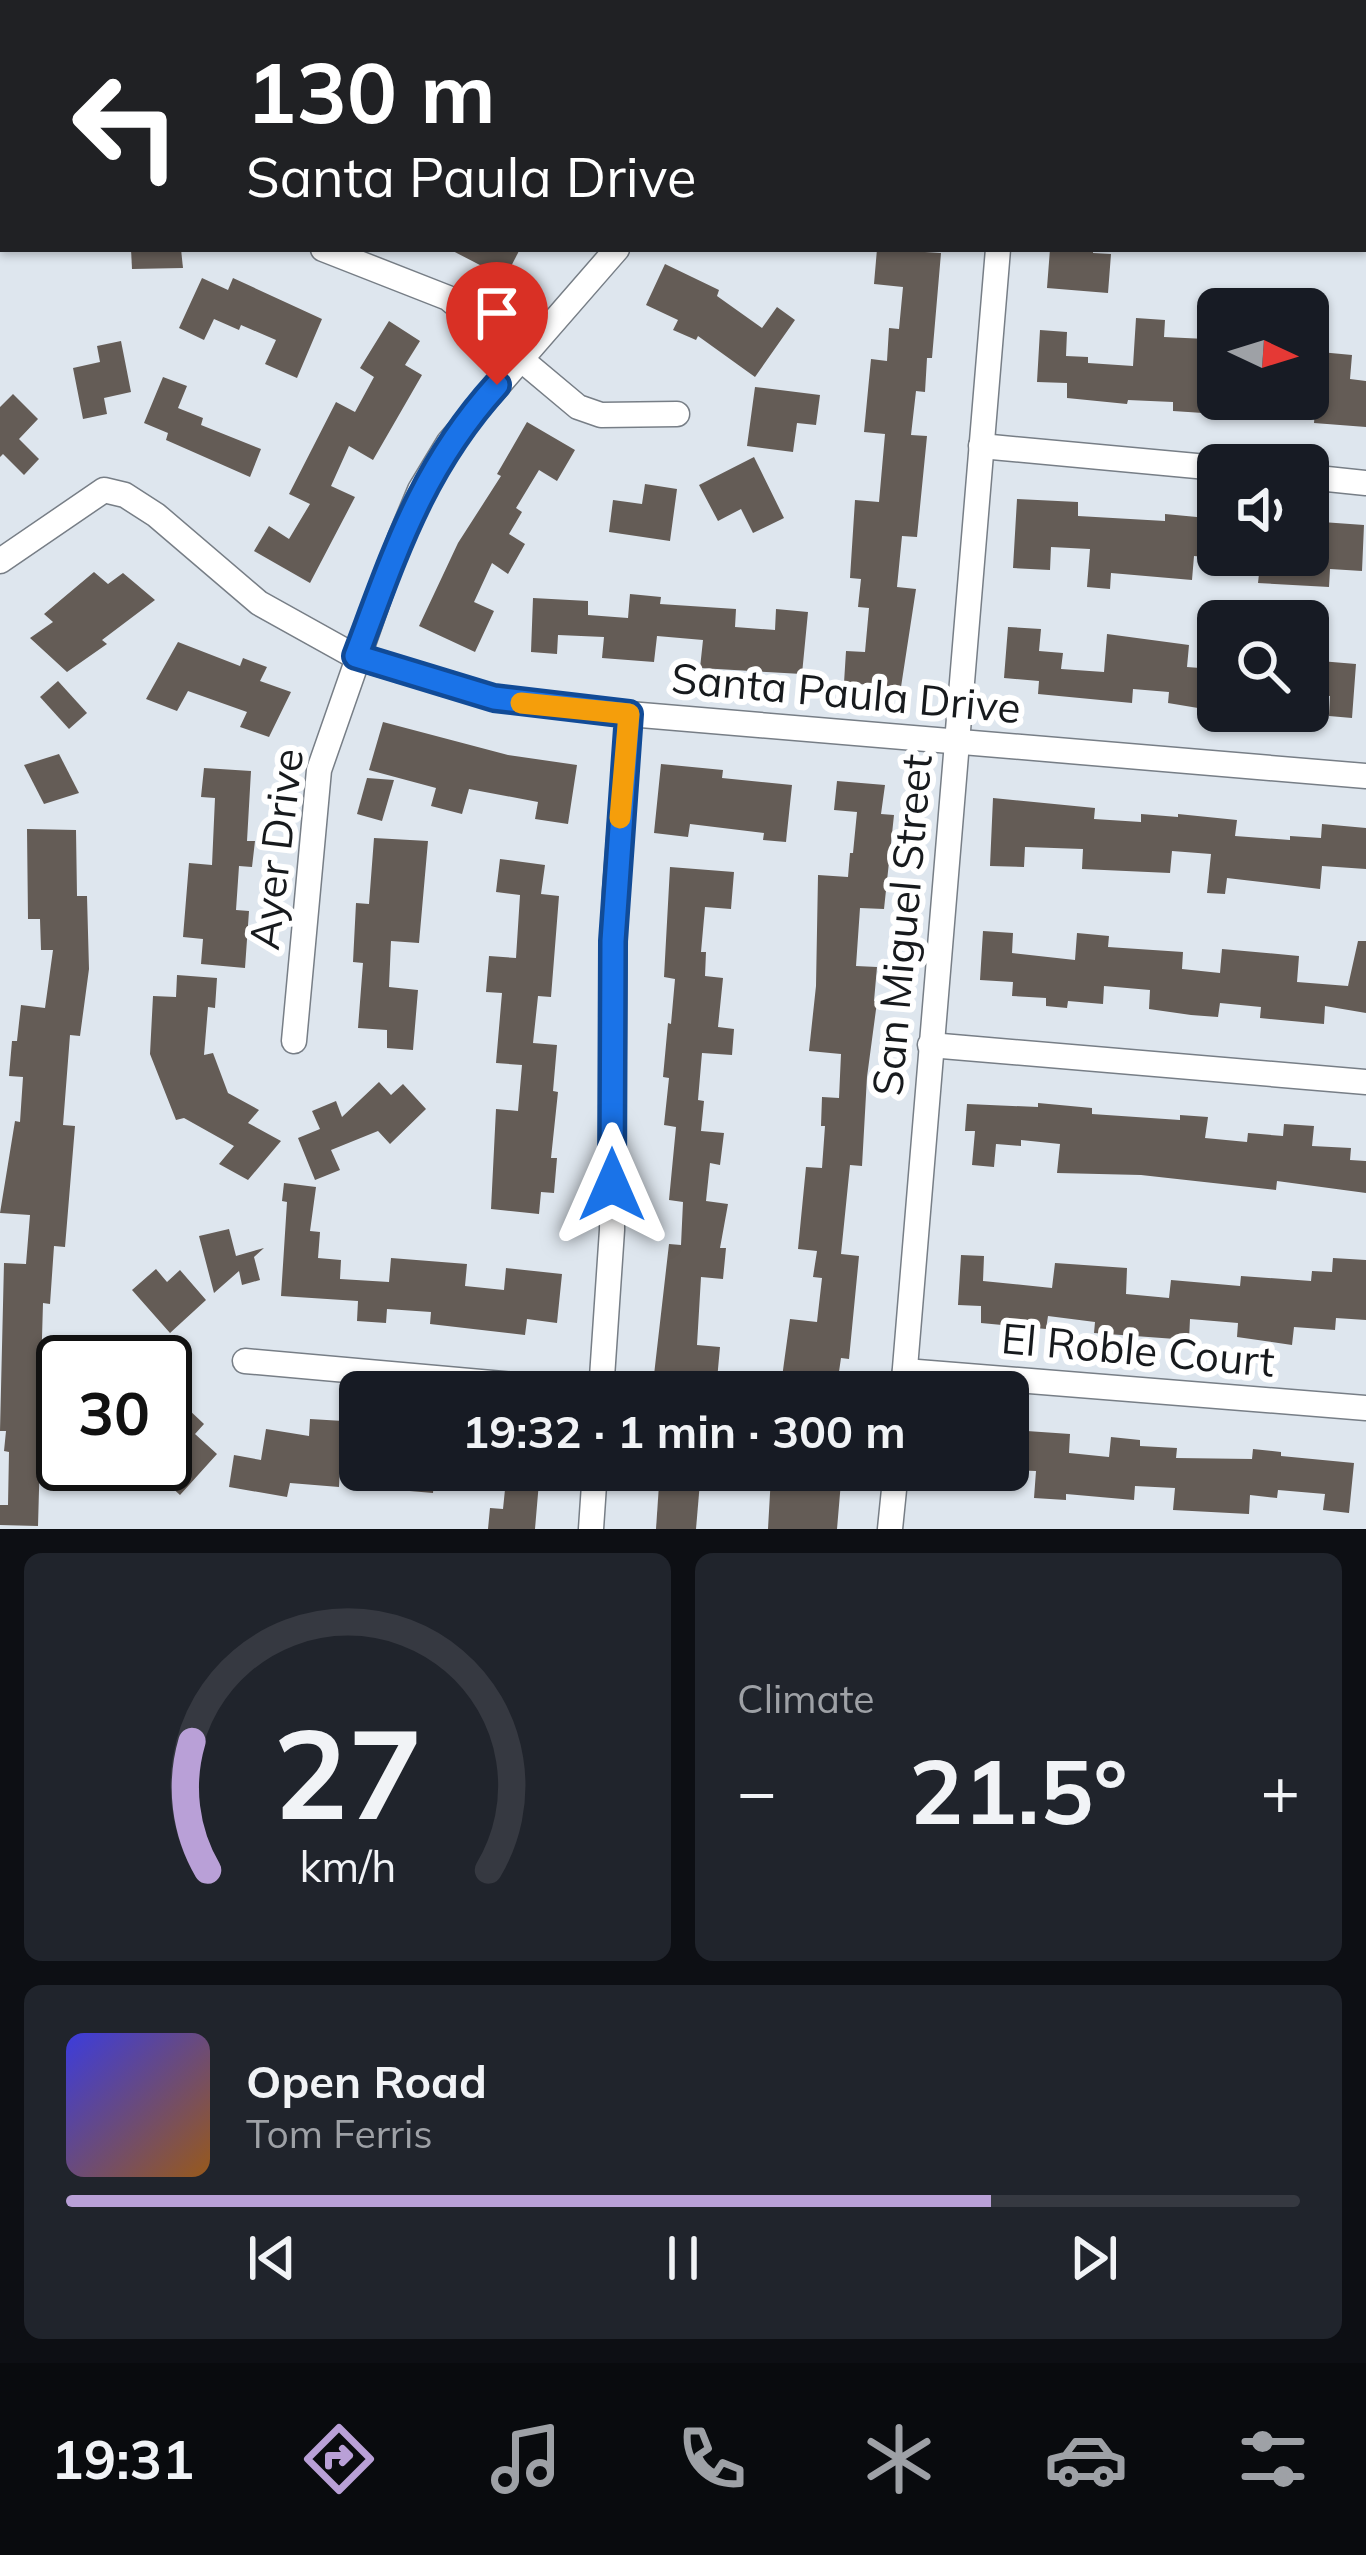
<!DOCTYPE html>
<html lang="en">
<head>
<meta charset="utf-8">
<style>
	:root { --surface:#171b24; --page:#20242c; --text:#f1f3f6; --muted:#9ea1a6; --line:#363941; --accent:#b9a0d7 }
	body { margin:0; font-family:Mulish,sans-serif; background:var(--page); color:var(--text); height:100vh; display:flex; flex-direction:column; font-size:45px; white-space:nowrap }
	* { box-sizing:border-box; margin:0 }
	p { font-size:39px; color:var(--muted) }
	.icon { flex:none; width:66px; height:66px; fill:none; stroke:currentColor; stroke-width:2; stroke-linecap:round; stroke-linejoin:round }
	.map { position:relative; height:1529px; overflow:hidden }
	.sheet { display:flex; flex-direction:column; gap:24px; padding:24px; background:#0d0f14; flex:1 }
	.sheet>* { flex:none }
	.guide { position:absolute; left:0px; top:0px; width:1368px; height:252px; box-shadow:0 3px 9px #0004; background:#202124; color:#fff; overflow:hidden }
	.needle { width:78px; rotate:94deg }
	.buttons { position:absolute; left:1197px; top:288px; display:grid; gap:24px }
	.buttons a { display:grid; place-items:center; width:132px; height:132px; border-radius:18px; background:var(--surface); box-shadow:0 3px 9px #0004; font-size:60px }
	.speed { position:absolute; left:36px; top:1335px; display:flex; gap:24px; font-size:60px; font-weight:700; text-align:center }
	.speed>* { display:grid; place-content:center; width:156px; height:156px; border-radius:50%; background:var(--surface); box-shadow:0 3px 9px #0004; line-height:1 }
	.speed .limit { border:6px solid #111; border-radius:18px; background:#fff; color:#111 }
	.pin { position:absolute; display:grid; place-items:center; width:102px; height:102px; color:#fff; margin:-123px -51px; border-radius:50% 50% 50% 0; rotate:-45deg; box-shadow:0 0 12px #0007 }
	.pin .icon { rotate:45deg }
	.me { position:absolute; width:132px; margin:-66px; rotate:0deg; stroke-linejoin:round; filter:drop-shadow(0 0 9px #0008) }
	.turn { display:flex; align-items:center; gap:42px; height:252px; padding:0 48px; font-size:54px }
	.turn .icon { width:156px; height:156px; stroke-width:2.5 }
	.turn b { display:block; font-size:84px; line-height:102px }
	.big { font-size:90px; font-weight:700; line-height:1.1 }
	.sheet .tile { flex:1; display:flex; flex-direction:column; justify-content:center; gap:18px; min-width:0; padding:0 42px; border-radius:18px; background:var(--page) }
	.sheet .dial { align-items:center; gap:0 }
	.dial svg { height:312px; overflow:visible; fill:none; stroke:var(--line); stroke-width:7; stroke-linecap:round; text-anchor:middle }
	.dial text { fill:var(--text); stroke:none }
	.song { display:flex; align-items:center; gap:36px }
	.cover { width:144px; height:144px; border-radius:18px; background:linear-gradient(135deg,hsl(240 70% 55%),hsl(30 70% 35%)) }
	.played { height:12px; border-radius:6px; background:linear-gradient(90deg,var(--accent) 75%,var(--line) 75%) }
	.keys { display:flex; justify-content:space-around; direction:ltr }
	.heat { display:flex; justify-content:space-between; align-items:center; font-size:66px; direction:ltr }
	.sheet .tiles { flex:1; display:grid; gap:24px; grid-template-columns:1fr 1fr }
	.tile:last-child { grid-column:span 2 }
	.trip { position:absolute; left:339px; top:1371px; width:690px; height:120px; border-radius:18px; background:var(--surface); box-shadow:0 3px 9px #0004; font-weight:700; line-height:120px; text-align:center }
	.menu { display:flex; height:192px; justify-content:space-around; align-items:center; background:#090b0e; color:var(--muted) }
	.menu .icon { width:84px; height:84px }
	.menu .current { color:var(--accent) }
	.menu b { font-size:54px; color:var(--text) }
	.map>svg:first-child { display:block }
	.green { fill:#a2cab0 }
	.building { fill:#645c56 }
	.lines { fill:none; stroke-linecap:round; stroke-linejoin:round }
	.minor-casing { stroke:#777e86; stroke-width:27 }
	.path { stroke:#83898f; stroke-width:4.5; stroke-dasharray:6 9; stroke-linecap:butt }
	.minor { stroke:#fff; stroke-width:24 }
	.route-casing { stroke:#114b97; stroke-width:30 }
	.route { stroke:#1a73e8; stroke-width:21 }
	.slow { stroke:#f59e0b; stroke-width:21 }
	.labels { text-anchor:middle; stroke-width:12; stroke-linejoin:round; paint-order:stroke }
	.street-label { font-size:42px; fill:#171a1d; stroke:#fff }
</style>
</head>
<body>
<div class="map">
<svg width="1366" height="1529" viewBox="0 0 1366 1529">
	<rect width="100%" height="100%" fill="#dee6ee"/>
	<polygon class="green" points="0,0 77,0 3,3 0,205"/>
	<g class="building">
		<polygon points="131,249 181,249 183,268 132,269"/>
		<polygon points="449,249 520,249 505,278"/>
		<polygon points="877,249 941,253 932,358 927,358 925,392 916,391 911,435 927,436 917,537 902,536 897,587 916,589 901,687 844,683 846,651 865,652 869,608 858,607 861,579 850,578 855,500 879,502 885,434 864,432 871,359 887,361 889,328 899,329 903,287 874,284"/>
		<polygon points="1050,249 1093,249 1093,253 1111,254 1108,293 1047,288"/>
		<polygon points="665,264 719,290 717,296 762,328 777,307 795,320 755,377 698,336 696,340 673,330 678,320 646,305"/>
		<polygon points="202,278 228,290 233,278 322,319 297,378 265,364 276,340 241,325 239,330 214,319 204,340 179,328"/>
		<polygon points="1136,318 1165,320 1164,337 1206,339 1204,370 1218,371 1218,414 1173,411 1173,402 1128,400 1127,404 1067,398 1067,383 1037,382 1040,330 1067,332 1066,356 1088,357 1088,363 1133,366"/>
		<polygon points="389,321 420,341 405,365 422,375 373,460 349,446 331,486 355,497 310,583 254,551 269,526 289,539 310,504 289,494 336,402 355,412 374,377 360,368"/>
		<polygon points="121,341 131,392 104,398 107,414 83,419 73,368 100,362 97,346"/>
		<polygon points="1320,352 1352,355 1350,379 1366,381 1366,427 1314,423"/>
		<polygon points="163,377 187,386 178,408 203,418 201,425 261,449 250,477 166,440 168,433 144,423"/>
		<polygon points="755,387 820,395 816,425 797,423 793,452 747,446"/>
		<polygon points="13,394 38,419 19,439 39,459 24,475 3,454 0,457 0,407"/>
		<polygon points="527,422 575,450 557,481 539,470 516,508 522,512 509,534 525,544 508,574 492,563 474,602 494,611 475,652 419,626 458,543 501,476 497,474"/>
		<polygon points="754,457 784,518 753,533 741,509 718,521 699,485"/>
		<polygon points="645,484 677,489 670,541 609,532 613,500 642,504"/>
		<polygon points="1017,499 1078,502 1078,516 1165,521 1165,514 1218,519 1215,558 1194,556 1192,580 1111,573 1110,589 1087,587 1090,549 1051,547 1050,570 1013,568"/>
		<polygon points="1308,521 1364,525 1362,571 1330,569 1329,587 1258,583 1261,555 1308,555"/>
		<polygon points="94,572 108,584 123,573 155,600 102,640 107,644 67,672 30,638 53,622 44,614"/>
		<polygon points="630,594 661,597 660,604 736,609 735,627 775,630 776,609 808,612 802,674 700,668 703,640 657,636 654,662 602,658 604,637 558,635 557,654 531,652 533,598 588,601 588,615 628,618"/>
		<polygon points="1008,627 1041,629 1039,651 1063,653 1061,669 1104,672 1107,634 1189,645 1187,667 1213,669 1210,710 1168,703 1169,692 1133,689 1132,703 1038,694 1039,681 1004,678"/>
		<polygon points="178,642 240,666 243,658 267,667 260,681 291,692 269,737 240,727 247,712 188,691 177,711 146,699"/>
		<polygon points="1308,660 1356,664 1352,718 1329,716 1330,696 1308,695"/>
		<polygon points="58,681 87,713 69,729 40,697"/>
		<polygon points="383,722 508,755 577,765 568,824 535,819 538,802 469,789 462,814 431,806 436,788 369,770"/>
		<polygon points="59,754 79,793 44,804 24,765"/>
		<polygon points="661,764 723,770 722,778 792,785 786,842 763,840 764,833 690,824 688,837 654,833"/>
		<polygon points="204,768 251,771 247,841 255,841 252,867 239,866 236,910 249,911 245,968 201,964 203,939 183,937 189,863 212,865 215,798 201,797"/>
		<polygon points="367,778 394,780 382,821 357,814"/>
		<polygon points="837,781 885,785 881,814 894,815 884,909 860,908 856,966 877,967 874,1001 877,1002 867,1077 862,1166 850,1165 841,1254 859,1256 849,1359 841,1358 836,1392 780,1392 790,1319 817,1322 822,1278 813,1277 817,1251 798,1249 806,1167 822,1168 825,1126 821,1126 822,1097 839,1098 841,1054 809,1051 816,986 818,875 848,877 850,853 853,853 857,812 834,810"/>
		<polygon points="993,798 1095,808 1094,819 1141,822 1141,814 1178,817 1178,814 1237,820 1235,836 1290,840 1290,836 1321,838 1322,824 1366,828 1366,869 1322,866 1320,889 1227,878 1225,894 1207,893 1211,854 1172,851 1170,873 1082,869 1083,849 1025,847 1024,867 990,866"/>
		<polygon points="27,829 76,830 77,896 87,896 89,969 80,1036 70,1035 63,1125 75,1126 65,1247 54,1246 50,1304 43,1303 40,1407 48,1408 44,1455 40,1454 38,1526 0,1525 0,1505 8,1505 9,1452 4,1451 6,1431 0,1431 4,1263 26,1264 30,1215 0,1213 15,1121 20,1122 23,1077 9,1076 12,1041 17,1041 21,1005 45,1008 53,950 41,950 40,919 28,919"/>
		<polygon points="374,838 428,841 419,943 391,941 389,987 418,990 413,1050 387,1048 387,1030 358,1028 363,963 353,962 356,903 369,904"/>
		<polygon points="500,859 545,865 541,894 559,896 551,997 538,996 533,1043 557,1045 553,1091 558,1092 551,1158 557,1158 554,1193 541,1192 539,1214 491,1209 496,1109 518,1111 522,1065 496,1063 502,993 486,992 489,956 516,958 520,895 496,892"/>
		<polygon points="670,867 734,872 731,909 705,907 701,952 706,952 705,976 723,978 718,1027 734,1029 732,1055 702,1053 698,1100 704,1101 701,1131 724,1133 720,1165 710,1163 706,1201 728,1204 720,1248 726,1248 723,1279 701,1277 697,1345 720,1347 717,1380 709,1379 709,1392 676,1392 677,1377 654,1375 669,1244 681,1245 683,1202 669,1200 676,1127 664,1125 669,1078 663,1077 668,1023 671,1024 675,979 664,977"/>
		<polygon points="983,931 1013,933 1012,953 1075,960 1077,933 1109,936 1108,947 1183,952 1182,969 1220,973 1222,949 1299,956 1297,982 1348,986 1358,941 1366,941 1366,1013 1325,1006 1324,1024 1260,1018 1261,1007 1220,1003 1218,1017 1191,1015 1149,1009 1150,990 1104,986 1103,1004 1068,1001 1067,1008 1046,1006 1046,998 1012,996 1013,982 980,980"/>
		<polygon points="177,975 217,978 215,1008 208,1007 204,1055 213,1053 228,1093 259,1110 248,1123 281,1141 248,1180 219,1164 234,1146 184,1118 176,1120 150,1054 153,996 176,997"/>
		<polygon points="379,1082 391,1095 403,1084 426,1109 390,1144 378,1131 331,1150 340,1170 315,1180 298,1138 320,1129 312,1111 336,1101 342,1117"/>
		<polygon points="1038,1103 1092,1108 1092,1114 1180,1120 1180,1115 1208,1117 1205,1138 1247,1142 1248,1133 1283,1136 1284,1124 1314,1126 1312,1146 1351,1148 1350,1160 1366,1161 1366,1193 1277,1181 1276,1190 1141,1175 1057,1173 1060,1144 1021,1140 1021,1146 996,1144 994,1167 972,1165 975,1131 965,1131 967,1104 1038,1107"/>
		<polygon points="284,1183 316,1187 310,1231 320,1232 318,1258 341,1260 340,1279 389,1282 391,1258 467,1264 465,1286 504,1290 506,1268 562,1274 557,1323 527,1319 525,1335 430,1324 431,1312 387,1309 386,1323 357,1321 358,1301 281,1296 287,1202 282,1201"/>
		<polygon points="229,1229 236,1256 264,1248 254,1257 260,1280 242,1285 239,1271 214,1293 199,1236"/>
		<polygon points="961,1255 984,1256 983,1281 1052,1288 1055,1263 1127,1268 1126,1294 1169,1298 1171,1280 1240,1286 1241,1276 1311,1281 1312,1271 1332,1272 1333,1258 1366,1260 1366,1320 1336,1318 1335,1330 1294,1327 1292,1345 1237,1337 1238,1323 1190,1319 1189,1340 1094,1333 1095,1322 1048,1316 1046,1329 981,1323 981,1306 958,1305"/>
		<polygon points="156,1269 167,1282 180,1270 206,1300 170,1333 132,1290"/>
		<polygon points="187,1408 204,1424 195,1434 217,1454 180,1495 156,1473 176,1451 165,1441 165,1432"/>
		<polygon points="310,1419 360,1422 360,1466 340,1464 339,1487 290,1483 287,1497 229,1487 234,1455 261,1460 266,1429 309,1436"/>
		<polygon points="1012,1430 1070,1434 1069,1453 1109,1457 1111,1437 1140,1440 1140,1446 1177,1448 1176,1458 1252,1459 1253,1449 1281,1452 1281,1456 1354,1463 1349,1513 1323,1510 1325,1494 1278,1490 1277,1498 1250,1495 1249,1514 1173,1510 1175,1488 1135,1486 1134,1500 1066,1494 1066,1500 1034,1498 1036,1471 1010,1470"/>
		<polygon points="400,1470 435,1470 433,1493 398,1490"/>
		<polygon points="507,1470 540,1470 535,1529 488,1529 490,1508 503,1509"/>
		<polygon points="660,1470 701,1470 696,1529 656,1529"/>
		<polygon points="802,1470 842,1470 837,1529 768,1529 771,1476 802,1478"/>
		<polygon points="936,1470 959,1470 957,1489 935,1488"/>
	</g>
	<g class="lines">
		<defs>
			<g id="minor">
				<polyline points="349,3 350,0"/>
				<polyline points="698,3 698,0"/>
				<polyline points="1019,3 1019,0"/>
				<polyline points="1365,147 1366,148"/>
				<polyline points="323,249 448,298 578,407 601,415 677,414"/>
				<polyline points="981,446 1218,468"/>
				<polyline points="1308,477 1366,483"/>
				<polyline points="0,561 104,490 125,495 156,515 259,603 356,657 494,698 629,714 1366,776"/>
				<polyline points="294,1041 319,770 400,538 420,490 449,442 617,249"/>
				<polyline points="930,1045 1366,1082"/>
				<polyline points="245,1361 593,1392"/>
				<polyline points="905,1371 1366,1408"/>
				<polyline points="601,1392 612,1230 615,892 629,714"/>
				<polyline points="903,1392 998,249"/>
				<polyline points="591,1529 595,1470"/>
				<polyline points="890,1529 896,1470"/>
			</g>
		</defs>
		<use href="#minor" class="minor-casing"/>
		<g class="path">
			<polyline points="63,3 64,0"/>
			<polyline points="0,178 3,171"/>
		</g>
		<use href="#minor" class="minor"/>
	</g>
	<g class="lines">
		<defs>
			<path id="route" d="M 497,385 C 421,469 395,553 356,656 L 494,698 L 629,714 L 613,941 L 612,1185"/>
		</defs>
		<use href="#route" class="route-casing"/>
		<use href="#route" class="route"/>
		<polyline class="slow" points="521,703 629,714 620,818"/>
	</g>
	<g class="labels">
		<g class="street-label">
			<text transform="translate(846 693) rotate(5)" y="15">Santa Paula Drive</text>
			<text transform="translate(276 849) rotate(-83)" y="15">Ayer Drive</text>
			<text transform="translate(902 925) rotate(-85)" y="15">San Miguel Street</text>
			<text transform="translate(1138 1350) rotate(5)" y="15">El Roble Court</text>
		</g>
	</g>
</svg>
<div class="buttons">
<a><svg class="needle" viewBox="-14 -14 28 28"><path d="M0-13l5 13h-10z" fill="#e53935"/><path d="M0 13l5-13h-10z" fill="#9ea1a6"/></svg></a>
<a><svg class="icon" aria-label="sound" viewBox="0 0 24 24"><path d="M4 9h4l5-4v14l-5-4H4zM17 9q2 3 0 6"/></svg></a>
<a><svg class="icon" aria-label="search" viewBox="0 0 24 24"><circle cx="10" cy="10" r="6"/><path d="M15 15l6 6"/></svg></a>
</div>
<div class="speed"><div class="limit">30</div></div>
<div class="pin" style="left:497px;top:385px;background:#d93025"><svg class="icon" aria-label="arrive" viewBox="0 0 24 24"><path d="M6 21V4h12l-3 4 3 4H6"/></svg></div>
<svg class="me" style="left:612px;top:1185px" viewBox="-20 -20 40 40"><path d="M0-17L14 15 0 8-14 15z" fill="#1a73e8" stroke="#fff" stroke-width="4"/></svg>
<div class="trip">19:32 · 1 min · 300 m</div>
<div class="guide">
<div class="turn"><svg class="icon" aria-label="left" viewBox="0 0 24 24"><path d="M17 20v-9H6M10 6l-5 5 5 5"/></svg><div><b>130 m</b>Santa Paula Drive</div></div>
</div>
</div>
<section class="sheet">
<div class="tiles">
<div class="tile dial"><svg viewBox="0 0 100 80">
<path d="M14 69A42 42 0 1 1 86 69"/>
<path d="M14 69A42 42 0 0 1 10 36" stroke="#b9a0d7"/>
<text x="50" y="56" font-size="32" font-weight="700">27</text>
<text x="50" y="72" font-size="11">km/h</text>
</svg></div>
<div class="tile"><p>Climate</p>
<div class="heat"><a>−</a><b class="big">21.5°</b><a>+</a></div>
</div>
<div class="tile">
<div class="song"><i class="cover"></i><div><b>Open Road</b><p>Tom Ferris</p></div></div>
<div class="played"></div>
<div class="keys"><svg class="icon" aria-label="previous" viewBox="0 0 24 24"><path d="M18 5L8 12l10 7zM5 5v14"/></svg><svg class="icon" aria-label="pause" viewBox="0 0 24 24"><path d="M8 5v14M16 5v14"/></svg><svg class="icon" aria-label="next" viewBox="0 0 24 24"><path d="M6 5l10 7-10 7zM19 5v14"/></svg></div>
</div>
</div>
</section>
<nav class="menu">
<b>19:31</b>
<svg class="icon current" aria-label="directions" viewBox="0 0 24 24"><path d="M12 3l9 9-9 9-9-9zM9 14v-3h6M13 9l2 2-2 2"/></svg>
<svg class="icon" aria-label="music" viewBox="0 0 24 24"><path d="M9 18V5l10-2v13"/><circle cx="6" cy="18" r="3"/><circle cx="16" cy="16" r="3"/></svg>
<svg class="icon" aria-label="phone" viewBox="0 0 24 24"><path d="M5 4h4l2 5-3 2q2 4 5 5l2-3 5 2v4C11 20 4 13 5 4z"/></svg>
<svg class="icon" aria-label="climate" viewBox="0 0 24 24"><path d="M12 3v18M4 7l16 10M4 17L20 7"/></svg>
<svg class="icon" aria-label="car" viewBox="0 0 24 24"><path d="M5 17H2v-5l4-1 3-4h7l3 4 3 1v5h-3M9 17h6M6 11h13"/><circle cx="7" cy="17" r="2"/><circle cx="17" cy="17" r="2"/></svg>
<svg class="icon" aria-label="filters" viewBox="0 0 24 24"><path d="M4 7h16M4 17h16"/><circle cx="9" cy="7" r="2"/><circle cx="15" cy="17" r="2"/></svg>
</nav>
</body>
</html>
